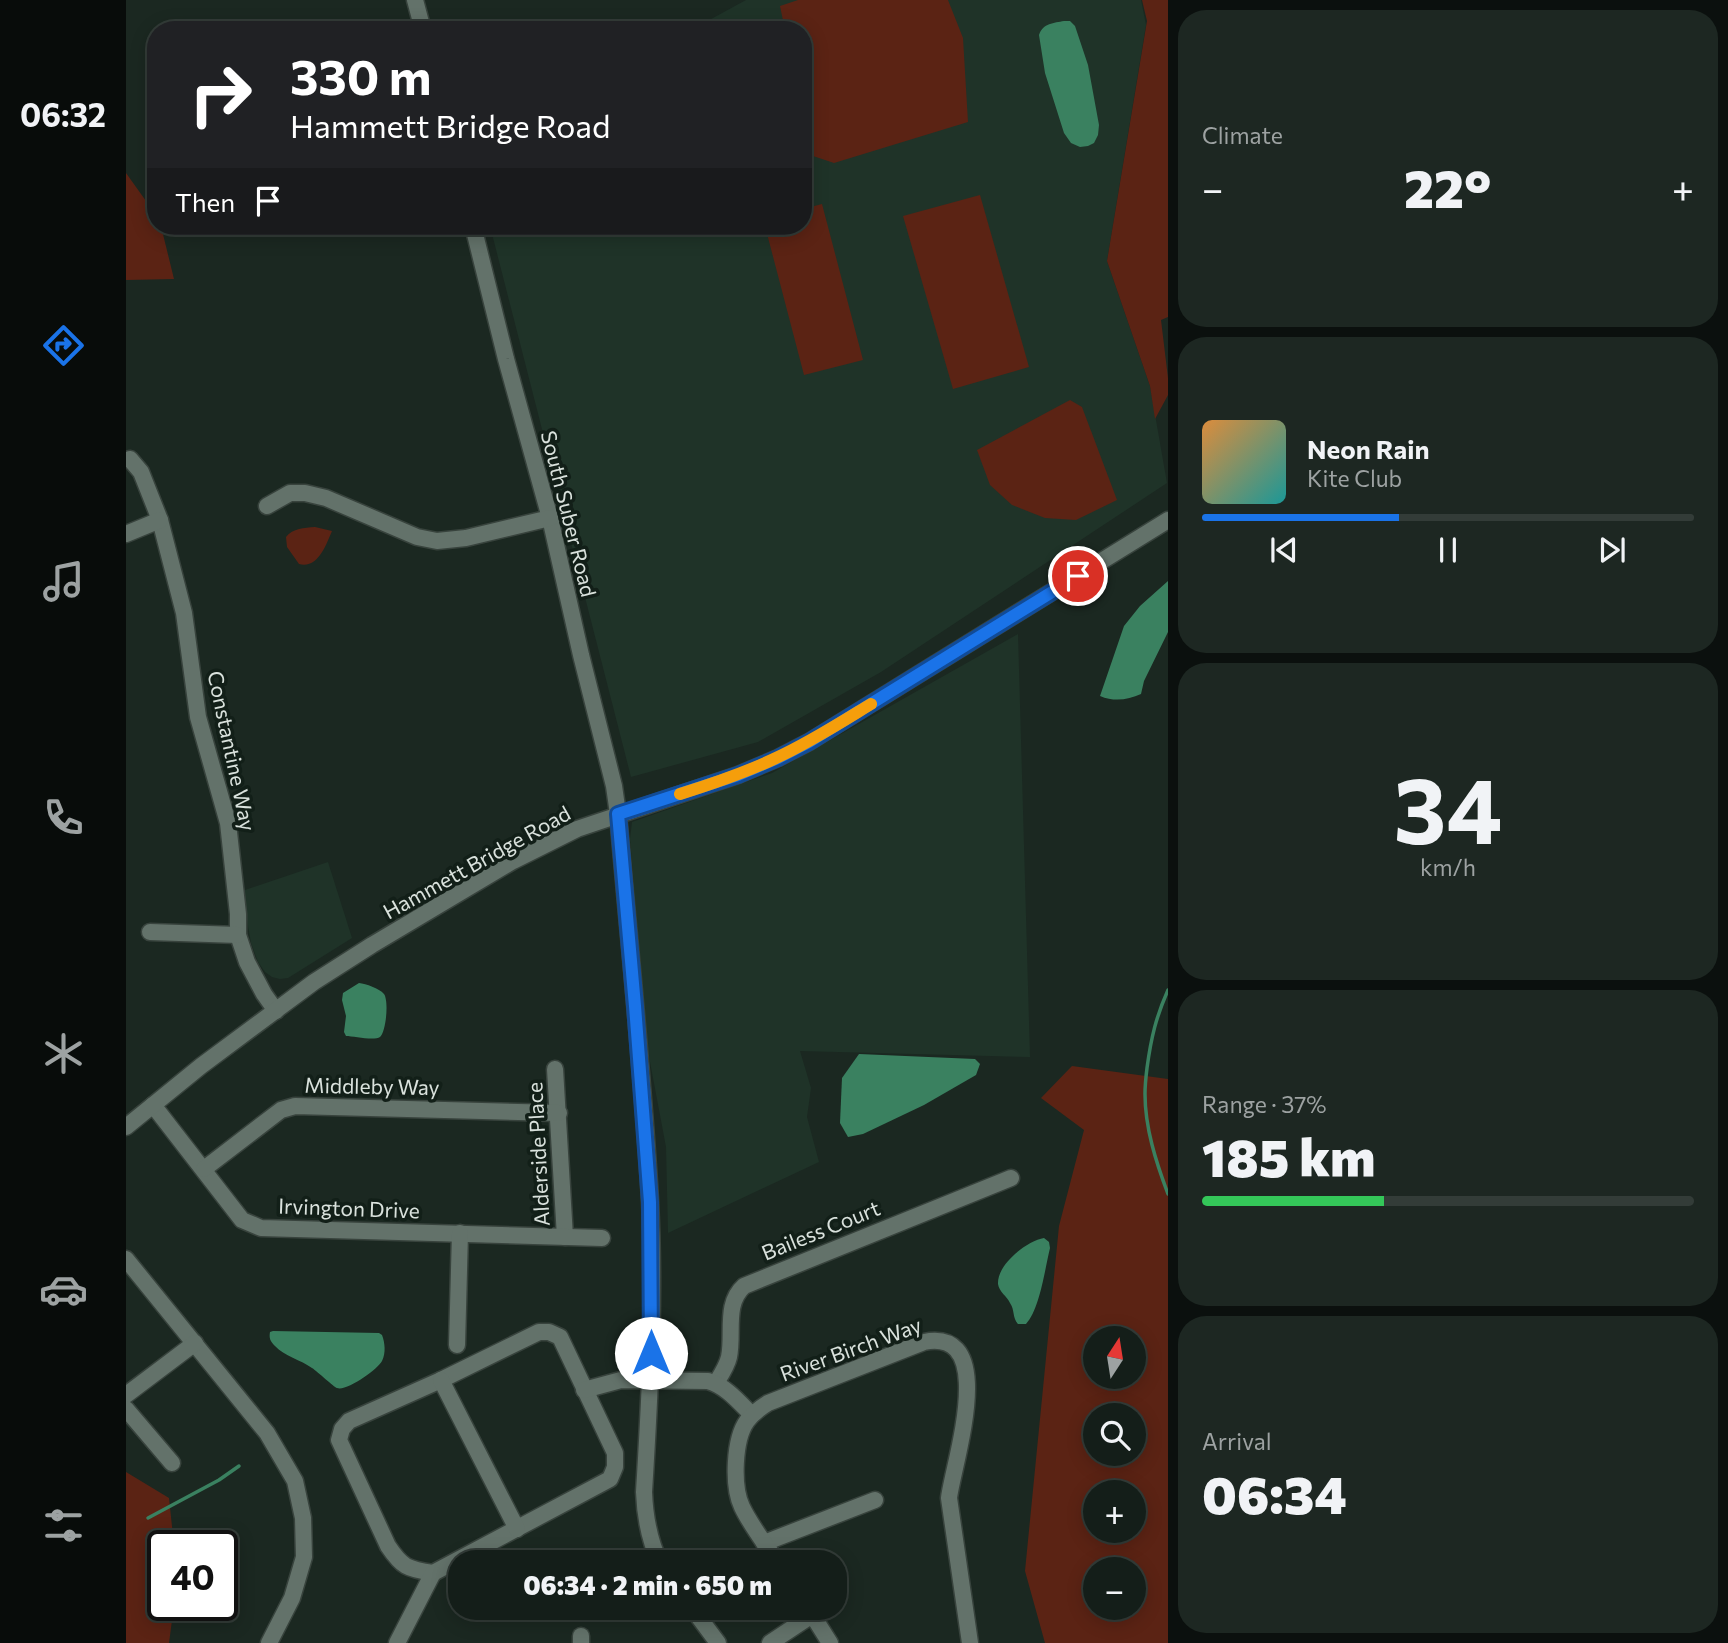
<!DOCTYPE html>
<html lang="en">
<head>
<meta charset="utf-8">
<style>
	:root { --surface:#141e19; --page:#1d2722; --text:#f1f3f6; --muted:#9da2a2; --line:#333c38; --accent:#1a73e8 }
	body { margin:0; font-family:Commissioner,sans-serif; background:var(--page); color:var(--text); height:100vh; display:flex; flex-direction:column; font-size:26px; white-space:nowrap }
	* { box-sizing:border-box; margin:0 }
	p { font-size:23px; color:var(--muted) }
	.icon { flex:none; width:38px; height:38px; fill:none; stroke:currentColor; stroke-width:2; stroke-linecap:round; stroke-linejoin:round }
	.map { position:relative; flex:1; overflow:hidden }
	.sheet { display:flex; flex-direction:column; gap:10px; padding:10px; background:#0b100e; width:560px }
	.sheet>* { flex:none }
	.guide { position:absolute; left:21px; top:21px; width:665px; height:214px; border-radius:28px; box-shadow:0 4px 18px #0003,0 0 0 2px var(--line); background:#202124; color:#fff; overflow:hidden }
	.needle { width:46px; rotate:12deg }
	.fabs { position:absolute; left:957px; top:1326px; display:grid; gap:14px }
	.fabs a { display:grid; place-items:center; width:63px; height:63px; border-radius:50%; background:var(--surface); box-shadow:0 4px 18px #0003,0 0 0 2px var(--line); font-size:35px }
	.speed { position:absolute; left:21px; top:1530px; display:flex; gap:14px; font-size:35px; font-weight:700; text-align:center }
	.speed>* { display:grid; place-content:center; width:91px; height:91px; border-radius:50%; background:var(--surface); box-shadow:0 4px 18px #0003,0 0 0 2px var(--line); line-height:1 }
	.speed .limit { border:4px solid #111; border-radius:10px; background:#fff; color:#111 }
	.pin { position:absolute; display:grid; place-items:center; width:60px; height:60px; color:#fff; margin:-30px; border:4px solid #fff; border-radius:50%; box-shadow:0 2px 7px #0007 }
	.me { position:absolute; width:77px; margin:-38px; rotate:0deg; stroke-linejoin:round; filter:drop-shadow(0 0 5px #0008) }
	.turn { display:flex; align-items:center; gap:24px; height:147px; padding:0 28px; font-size:32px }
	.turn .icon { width:91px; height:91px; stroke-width:2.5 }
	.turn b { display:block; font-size:49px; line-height:60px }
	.then { display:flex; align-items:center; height:66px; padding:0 28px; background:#0003; gap:14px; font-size:26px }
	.big { font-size:52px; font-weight:800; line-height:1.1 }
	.sheet .widget { flex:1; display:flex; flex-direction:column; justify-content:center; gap:10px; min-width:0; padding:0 24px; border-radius:28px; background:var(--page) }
	.sheet .dial { align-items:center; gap:0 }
	.dial b { font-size:91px; line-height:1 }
	.song { display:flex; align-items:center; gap:21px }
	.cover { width:84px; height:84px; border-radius:10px; background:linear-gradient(135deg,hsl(30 70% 55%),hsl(180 70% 35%)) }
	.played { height:7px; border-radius:4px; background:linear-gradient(90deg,var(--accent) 40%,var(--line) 40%) }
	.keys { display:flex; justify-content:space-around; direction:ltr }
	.heat { display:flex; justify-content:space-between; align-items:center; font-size:38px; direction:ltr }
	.charge { height:10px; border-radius:5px; background:linear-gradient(90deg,#34c759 37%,var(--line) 0) }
	.trip { position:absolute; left:322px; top:1550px; width:399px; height:70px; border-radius:28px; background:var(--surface); box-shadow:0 4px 18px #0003,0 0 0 2px var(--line); font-weight:800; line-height:70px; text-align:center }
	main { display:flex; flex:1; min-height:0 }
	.tabs { display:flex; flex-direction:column; width:126px; justify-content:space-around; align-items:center; background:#080c0a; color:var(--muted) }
	.tabs .icon { width:49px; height:49px }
	.tabs .active { color:var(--accent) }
	.tabs b { font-size:32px; color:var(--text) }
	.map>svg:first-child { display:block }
	.built { fill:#1f3328 }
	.green { fill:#5b2314; fill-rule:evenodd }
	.water { fill:#3a8160 }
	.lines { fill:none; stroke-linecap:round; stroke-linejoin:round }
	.stream { stroke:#3a8160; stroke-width:3.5 }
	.minor-casing { stroke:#38433d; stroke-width:19 }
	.minor { stroke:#63726a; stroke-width:16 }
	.route-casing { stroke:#114b97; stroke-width:18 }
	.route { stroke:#1a73e8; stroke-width:12 }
	.slow { stroke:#f59e0b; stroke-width:12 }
	.labels { text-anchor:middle; stroke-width:7; stroke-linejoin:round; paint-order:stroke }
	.street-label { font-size:21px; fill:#dae2dd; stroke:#121f18 }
</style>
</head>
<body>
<main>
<nav class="tabs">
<b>06:32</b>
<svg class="icon active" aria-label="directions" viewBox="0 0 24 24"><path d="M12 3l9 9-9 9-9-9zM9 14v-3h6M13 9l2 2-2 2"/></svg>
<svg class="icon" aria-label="music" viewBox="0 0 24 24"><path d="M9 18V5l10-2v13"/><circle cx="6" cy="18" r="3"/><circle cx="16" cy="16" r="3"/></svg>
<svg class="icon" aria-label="phone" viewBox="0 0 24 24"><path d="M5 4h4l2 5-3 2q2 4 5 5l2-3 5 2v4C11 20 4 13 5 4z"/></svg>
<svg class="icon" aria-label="climate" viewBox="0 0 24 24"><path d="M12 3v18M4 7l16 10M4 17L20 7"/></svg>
<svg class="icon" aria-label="car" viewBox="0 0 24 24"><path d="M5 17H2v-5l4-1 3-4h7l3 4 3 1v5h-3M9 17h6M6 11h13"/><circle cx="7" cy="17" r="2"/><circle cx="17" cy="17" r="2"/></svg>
<svg class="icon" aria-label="filters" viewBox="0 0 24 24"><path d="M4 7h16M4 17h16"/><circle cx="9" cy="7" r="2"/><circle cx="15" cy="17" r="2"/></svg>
</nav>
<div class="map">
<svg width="1042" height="1643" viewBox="0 0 1042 1643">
	<rect width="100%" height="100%" fill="#1b2821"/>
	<g class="built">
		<polygon points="620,0 1015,0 1020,25 981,261 1024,386 1041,483 755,672 632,742 505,777 364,226 677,226 677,30 565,30"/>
		<polygon points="892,634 904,1057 674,1051 685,1088 681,1117 693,1162 542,1233 540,1147 521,1046 504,839 506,822 646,773"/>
		<polygon points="202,862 226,938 162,978 154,979 146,977 139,972 132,962 125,943 116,891"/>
	</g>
	<g class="green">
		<polygon points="672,0 822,0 837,38 842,122 708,163 687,156 677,111 677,30 659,30 654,6"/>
		<polygon points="1016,0 1042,0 1042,317 1035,320 1042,378 1042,395 1029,419 1024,386 981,261 1021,21"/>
		<polygon points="0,173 30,215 30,226 35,226 48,279 0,280"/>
		<polygon points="854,195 903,367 827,389 777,216"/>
		<polygon points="696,204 737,360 678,375 639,226 677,226 677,209"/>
		<polygon points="944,400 956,407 991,500 950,520 919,518 886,505 864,485 851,450"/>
		<path d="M 189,527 L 206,531 C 200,545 192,569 173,564 L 161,547 L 160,537 C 167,528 178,528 189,527 Z"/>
		<path d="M 946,1066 L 1042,1079 L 1042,1643 L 919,1643 L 899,1571 L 933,1226 L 958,1130 L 915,1098 ZM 970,1339 L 1008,1339 L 1008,1377 L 970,1377 ZM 970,1416 L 1008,1416 L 1008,1454 L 970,1454 ZM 970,1493 L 1008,1493 L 1008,1531 L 970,1531 ZM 970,1570 L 1008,1570 L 1008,1608 L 970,1608 Z"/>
		<polygon points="0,1472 43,1498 48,1545 37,1545 37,1605 48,1605 43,1643 0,1643"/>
	</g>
	<g class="water">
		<path d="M 938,21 L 944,21 L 949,26 L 962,65 L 973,125 L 972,135 L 968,143 L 962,146 L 954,147 L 945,143 L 938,133 L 919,73 L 913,35 C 917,23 928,23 938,21 Z"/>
		<path d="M 1042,581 L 1042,632 L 1018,681 L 1015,694 C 1002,700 988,702 974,696 L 998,626 L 1014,606 Z"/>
		<path d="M 233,983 C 240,984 253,988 258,994 C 263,1001 260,1032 254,1037 C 248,1041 227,1036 220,1036 L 218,1032 L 220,1016 L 216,1000 L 217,993 Z"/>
		<polygon points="733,1054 849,1059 854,1064 850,1075 798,1105 737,1134 722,1137 714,1123 716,1078"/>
		<path d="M 918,1238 L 923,1242 L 924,1248 C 919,1268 914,1309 900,1324 L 892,1324 C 886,1317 889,1310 884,1303 C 881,1296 873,1292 872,1284 C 871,1264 901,1241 918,1238 Z"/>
		<path d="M 147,1331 L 253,1333 L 256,1335 C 259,1343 260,1353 256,1361 C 252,1369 220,1392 211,1388 C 208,1387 192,1372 186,1368 C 175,1360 158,1356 149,1346 C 144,1341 143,1338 144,1332 Z"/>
	</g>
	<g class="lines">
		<g class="stream">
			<path d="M 1042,990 C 1030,1017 1025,1038 1021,1068 C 1020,1076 1019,1086 1019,1094 C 1019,1128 1030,1162 1042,1194"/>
			<polyline points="22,1518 93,1480 113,1466"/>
		</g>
		<defs>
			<g id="minor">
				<polyline points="289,0 297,30"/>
				<path d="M 347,226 L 380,359 L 424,518 L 455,655 L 488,786 L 492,814 C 503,943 517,1072 524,1201 C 529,1298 524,1395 518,1492 C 519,1518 523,1540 534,1563"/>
				<polyline points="4,459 15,472 34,520 58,613 72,717 102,823 112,914 112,935 121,962 138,994 150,1011"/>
				<polyline points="141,506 164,493 179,493 200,498 291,537 311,541 340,538 424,518"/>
				<polyline points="0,534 34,520"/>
				<polyline points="24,932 112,935"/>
				<polyline points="429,1069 439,1237"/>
				<polyline points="27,1105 116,1220 135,1228 476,1238"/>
				<polyline points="0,1127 75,1066 188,982 246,945 387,861 451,829 612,775 652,758 683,742 1042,520"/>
				<polyline points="78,1169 155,1110 169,1106 433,1113"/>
				<polyline points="0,1259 141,1433 169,1481 177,1518 178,1557 166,1598 143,1643"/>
				<path d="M 413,1332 L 423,1332 L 434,1337 L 489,1453 L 489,1467 L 484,1479 L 307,1573 C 281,1569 276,1567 262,1546 L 213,1440 L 216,1429 L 223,1421 L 315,1380 Z"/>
				<polyline points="331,1345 334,1233"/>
				<polyline points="315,1380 391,1529"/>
				<path d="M 590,1383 C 595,1375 601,1366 603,1357 C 608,1333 598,1304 618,1286 L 885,1178"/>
				<path d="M 458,1390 L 495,1380 L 582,1381 C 600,1386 613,1402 626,1415"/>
				<polyline points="0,1395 69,1343"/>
				<polyline points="0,1409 46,1463"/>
				<polyline points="638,1543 749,1500"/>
				<path d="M 652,1563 C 640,1545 625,1526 616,1507 C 606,1486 608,1439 621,1421 C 627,1413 634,1408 642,1403 L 798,1342 C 874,1327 827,1464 823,1498 L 844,1643"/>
				<polyline points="566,1608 592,1643"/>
				<polyline points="682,1608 704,1643"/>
				<polyline points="455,1636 455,1643"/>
				<polyline points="271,1643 307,1573"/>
				<polyline points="644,1643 686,1615"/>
			</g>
		</defs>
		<use href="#minor" class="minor-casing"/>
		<use href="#minor" class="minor"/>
	</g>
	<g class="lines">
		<defs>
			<polyline id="route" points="525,1353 524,1202 509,1006 492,814 612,775 652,758 683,742 952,576"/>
		</defs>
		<use href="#route" class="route-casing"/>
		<use href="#route" class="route"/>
		<path class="slow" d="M 554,794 C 586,784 619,773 650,758 C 683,743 714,723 745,704"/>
	</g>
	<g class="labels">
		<g class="street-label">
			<text transform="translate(442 514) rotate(76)" y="7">South Suber Road</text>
			<text transform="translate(105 751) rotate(78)" y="7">Constantine Way</text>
			<text transform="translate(351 863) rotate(-29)" y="7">Hammett Bridge Road</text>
			<text transform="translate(246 1087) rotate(1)" y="7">Middleby Way</text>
			<text transform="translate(413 1154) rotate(-93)" y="7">Alderside Place</text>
			<text transform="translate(223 1209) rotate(2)" y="7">Irvington Drive</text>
			<text transform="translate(695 1231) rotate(-22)" y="7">Bailess Court</text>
			<text transform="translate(725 1350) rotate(-20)" y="7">River Birch Way</text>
		</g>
	</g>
</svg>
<div class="fabs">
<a><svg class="needle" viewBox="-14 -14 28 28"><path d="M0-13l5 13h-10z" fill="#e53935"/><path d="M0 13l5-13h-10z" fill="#9da2a2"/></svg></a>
<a><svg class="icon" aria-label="search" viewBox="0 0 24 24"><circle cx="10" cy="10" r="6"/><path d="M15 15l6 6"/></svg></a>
<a>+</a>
<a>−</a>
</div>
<div class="speed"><div class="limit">40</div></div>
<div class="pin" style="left:952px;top:576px;background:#d93025"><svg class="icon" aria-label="arrive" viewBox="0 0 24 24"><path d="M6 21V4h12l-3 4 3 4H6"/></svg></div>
<svg class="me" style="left:525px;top:1353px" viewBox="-20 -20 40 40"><circle r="19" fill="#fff"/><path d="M0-13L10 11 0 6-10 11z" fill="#1a73e8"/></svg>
<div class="trip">06:34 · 2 min · 650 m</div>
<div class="guide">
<div class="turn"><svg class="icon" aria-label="right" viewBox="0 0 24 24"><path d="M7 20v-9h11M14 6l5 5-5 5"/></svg><div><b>330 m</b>Hammett Bridge Road</div></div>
<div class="then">Then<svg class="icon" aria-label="arrive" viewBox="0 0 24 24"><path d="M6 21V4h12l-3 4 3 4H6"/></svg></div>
</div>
</div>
<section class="sheet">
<div class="widget"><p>Climate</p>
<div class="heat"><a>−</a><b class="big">22°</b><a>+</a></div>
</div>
<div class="widget">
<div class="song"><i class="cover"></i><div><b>Neon Rain</b><p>Kite Club</p></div></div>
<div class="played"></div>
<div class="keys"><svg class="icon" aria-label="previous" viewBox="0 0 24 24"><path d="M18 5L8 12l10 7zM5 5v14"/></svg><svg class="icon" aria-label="pause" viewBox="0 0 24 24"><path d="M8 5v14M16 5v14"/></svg><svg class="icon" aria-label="next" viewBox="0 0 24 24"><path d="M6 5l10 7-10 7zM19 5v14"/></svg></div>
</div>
<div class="widget dial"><b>34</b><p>km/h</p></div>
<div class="widget"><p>Range · 37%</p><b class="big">185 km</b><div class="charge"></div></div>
<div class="widget"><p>Arrival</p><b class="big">06:34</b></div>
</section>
</main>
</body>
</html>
